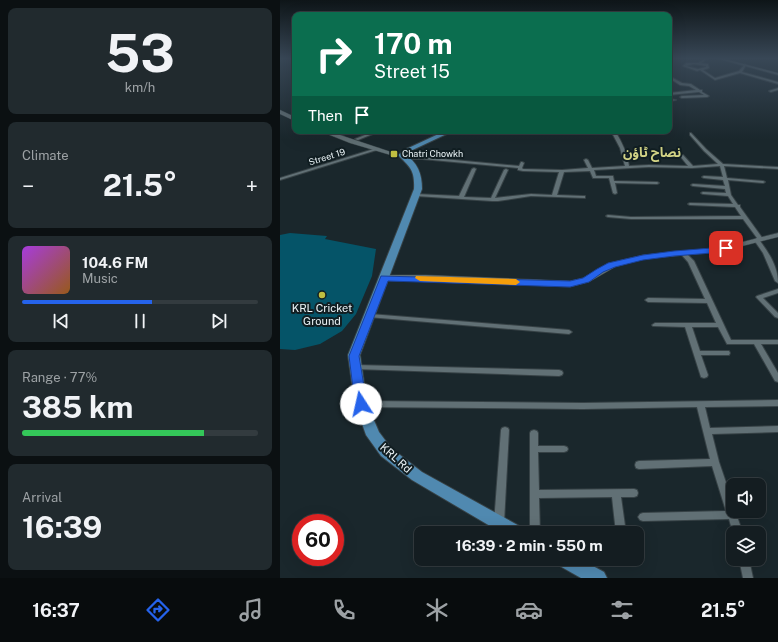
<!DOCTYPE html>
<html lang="en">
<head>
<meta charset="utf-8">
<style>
	:root { --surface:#141d21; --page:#212a2e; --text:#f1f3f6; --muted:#9da2a5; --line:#333b3f; --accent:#2563eb }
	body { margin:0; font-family:"Public Sans","Noto Sans Arabic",sans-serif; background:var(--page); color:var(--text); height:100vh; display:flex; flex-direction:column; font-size:15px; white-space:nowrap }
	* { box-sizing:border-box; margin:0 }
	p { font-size:13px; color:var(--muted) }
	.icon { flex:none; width:22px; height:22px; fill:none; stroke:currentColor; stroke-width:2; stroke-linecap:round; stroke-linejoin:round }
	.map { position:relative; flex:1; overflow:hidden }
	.sheet { display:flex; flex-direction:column; gap:8px; padding:8px; background:#0b1012; width:280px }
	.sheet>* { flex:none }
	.guide { position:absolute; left:12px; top:12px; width:380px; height:122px; border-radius:8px; box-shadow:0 4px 16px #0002,0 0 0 1px var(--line); background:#0b6e4f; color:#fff; overflow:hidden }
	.controls { position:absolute; left:446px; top:478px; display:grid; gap:8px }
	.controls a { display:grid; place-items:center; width:40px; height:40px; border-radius:8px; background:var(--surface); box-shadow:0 4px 16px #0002,0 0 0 1px var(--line); font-size:20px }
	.speed { position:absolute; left:12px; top:514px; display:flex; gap:8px; font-size:20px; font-weight:700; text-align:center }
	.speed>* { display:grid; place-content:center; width:52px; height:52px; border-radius:50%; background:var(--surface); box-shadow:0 4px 16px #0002,0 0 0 1px var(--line); line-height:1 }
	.speed .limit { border:6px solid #d22; background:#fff; color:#111 }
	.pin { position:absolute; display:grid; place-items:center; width:34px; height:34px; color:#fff; margin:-17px; border-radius:8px; box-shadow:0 2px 6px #0006 }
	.me { position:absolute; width:44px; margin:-22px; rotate:350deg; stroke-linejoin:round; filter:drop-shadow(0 0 3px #0008) }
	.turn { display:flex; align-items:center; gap:14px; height:84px; padding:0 16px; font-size:18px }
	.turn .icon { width:52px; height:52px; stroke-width:2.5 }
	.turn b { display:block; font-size:28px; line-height:34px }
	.then { display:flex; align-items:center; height:38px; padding:0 16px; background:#0003; gap:8px; font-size:15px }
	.big { font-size:30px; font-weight:700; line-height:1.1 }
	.sheet .card { flex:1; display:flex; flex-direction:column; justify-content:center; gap:6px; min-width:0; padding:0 14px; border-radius:8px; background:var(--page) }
	.sheet .dial { align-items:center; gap:0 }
	.dial b { font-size:52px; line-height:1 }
	.song { display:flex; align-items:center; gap:12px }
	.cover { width:48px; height:48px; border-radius:6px; background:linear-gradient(135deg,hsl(280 70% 55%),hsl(30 70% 35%)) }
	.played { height:4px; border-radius:2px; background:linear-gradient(90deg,var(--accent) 55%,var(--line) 55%) }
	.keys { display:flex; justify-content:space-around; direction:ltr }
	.heat { display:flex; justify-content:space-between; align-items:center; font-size:22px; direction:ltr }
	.charge { height:6px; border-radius:3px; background:linear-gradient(90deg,#34c759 77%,var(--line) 0) }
	.trip { position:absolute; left:134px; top:526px; width:230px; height:40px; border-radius:8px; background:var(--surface); box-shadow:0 4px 16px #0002,0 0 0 1px var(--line); font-weight:700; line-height:40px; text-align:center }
	.menu { display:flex; height:64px; justify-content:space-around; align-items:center; background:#080c0d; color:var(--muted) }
	.menu .icon { width:28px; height:28px }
	.menu .on { color:var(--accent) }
	.menu b { font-size:18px; color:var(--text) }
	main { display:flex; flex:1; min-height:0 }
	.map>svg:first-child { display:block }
	.green { fill:#055468 }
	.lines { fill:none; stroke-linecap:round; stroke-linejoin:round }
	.street-casing { stroke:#374246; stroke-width:2 }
	.secondary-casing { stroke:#374246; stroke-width:1 }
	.primary-casing { stroke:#374246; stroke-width:2 }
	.street { fill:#617075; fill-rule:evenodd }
	.secondary { fill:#617075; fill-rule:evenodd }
	.primary { fill:#5089b0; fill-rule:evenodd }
	.route { fill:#2563eb; stroke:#184099 }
	.slow { fill:#f59e0b }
	.poi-dot { fill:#bfbe41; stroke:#111e22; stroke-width:1.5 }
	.labels { text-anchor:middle; stroke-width:4; stroke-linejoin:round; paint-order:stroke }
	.far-poi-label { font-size:9px; fill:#ebf4f7; stroke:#111e22; text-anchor:start }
	.far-street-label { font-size:9px; fill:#ebf4f7; stroke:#111e22 }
	.poi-label { font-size:11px; fill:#ebf4f7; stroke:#111e22 }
	.street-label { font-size:11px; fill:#ebf4f7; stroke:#111e22 }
	.far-district-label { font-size:13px; font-weight:bold; fill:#d2d385; stroke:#111e22 }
</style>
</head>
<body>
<main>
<section class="sheet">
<div class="card dial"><b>53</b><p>km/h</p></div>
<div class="card"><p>Climate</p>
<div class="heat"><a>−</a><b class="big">21.5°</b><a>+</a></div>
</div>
<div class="card">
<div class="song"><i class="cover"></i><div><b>104.6 FM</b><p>Music</p></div></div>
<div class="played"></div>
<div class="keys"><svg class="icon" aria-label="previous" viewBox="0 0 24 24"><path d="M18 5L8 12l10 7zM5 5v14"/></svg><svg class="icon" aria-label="pause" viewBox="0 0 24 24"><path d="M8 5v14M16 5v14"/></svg><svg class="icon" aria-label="next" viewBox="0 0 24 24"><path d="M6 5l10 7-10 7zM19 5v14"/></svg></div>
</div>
<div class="card"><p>Range · 77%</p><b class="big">385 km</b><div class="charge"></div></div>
<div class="card"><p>Arrival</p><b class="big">16:39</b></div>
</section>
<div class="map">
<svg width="498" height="578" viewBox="0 0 498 578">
	<rect width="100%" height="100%" fill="#1a272c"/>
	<polygon class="green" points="10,233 47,236 45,239 96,249 92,276 76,314 62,331 40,344 15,350 0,349 0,235"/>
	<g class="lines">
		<defs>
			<g id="street">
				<path d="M 426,58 L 429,58 L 421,63 L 428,64 L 429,68 L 423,70 L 435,78 L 459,71 L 465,64 L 466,65 L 462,72 L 498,82 L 498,84 L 460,73 L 435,80 L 420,70 L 417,71 L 403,66 L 406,63 L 418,63 ZM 414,64 L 426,66 L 426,67 L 418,69 L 406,66 Z"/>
				<polygon points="389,76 402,83 411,84 420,90 422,90 422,92 429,96 427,97 402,98 400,97 402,96 424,95 419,92 389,95 389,93 416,90 409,86 400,85 389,78"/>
				<polygon points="498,88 498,90 491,92 489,91"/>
				<polygon points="389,99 396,100 389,101"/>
				<polygon points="68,131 74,131 62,135 60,134"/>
				<polygon points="95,131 100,131 78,140 75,139"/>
				<polygon points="146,131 152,131 162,134 160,135"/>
				<path d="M 331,131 L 335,131 C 342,142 347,153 349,166 L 369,165 L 408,166 L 400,156 L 402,155 L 403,155 L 413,166 L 438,164 L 424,151 L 410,135 L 410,133 L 411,133 L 426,149 L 443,164 L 498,167 L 498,169 L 444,166 L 447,178 L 483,181 L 485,182 L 483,183 L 448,180 L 451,195 L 458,205 L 460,205 L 460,207 L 483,239 L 480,241 C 489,253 498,267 498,283 L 495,281 L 483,253 L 474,240 L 477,238 L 463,219 L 351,219 L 328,217 L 326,216 L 328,215 L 351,217 L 461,216 L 455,207 L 410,205 L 408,204 L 410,203 L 453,204 L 448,196 L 423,194 L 421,193 L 423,192 L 446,193 L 445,189 L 413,186 L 411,185 L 413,184 L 445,186 L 443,180 L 424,178 L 422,177 L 424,176 L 443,177 L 440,166 L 412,168 L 369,167 L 314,170 L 316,176 L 333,176 L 334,181 L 377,182 L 379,183 L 377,184 L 335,183 L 337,193 L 335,194 L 333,193 L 329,178 L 313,178 L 310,171 L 284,172 L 277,195 L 303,196 L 305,196 L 305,198 L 251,196 L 218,201 L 212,201 L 136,196 L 134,195 L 136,194 L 179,196 L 192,169 L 194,168 L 196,169 L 184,197 L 211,198 L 224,170 L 226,169 L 228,170 L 215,198 L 251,194 L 272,195 L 279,172 L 243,171 L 238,170 L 238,168 L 142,159 L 127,159 L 125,158 L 127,157 L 142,157 L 239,166 L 241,162 L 242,162 L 244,163 L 242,168 L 243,169 L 282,170 L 308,168 L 304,160 L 306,159 L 308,160 L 312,168 L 345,166 L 340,148 Z"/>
				<polygon points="97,148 100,149 0,180 0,178"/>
				<polygon points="403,251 405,252 414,261 451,340 498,340 498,344 481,344 498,373 498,382 495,381 474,344 447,344 438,327 412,327 420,351 449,351 450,353 449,355 421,355 428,375 427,377 424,378 421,377 405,327 373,326 372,325 375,323 436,323 427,303 368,302 365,300 368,298 425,299 408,262 400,253"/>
				<polygon points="498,289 498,293 483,298 498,313 498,318 495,317 476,297 477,296"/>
				<polygon points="90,314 289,330 292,332 289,334 88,317 87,316"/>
				<polygon points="72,365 75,365 279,370 282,371 283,373 282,375 279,376 75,369 72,369 71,367"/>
				<polygon points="498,400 498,406 425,407 430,428 498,426 498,432 432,434 439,462 453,503 453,511 455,511 463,533 453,533 449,519 363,521 360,520 358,517 360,514 363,513 446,511 432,466 359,469 356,468 355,465 356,462 359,461 430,459 417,407 303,409 81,407 78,406 77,404 78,402 81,401 303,403"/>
				<polygon points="225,427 228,428 229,430 224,523 222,526 219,527 216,526 214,523 221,430 222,428"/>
				<polygon points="254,430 257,431 258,433 258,446 284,446 287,447 288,449 287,451 284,452 258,452 259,490 354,489 357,490 358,493 357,496 354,497 341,497 346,533 336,533 332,497 259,498 260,533 250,533 250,433 251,431"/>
				<polygon points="459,559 469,559 473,578 463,578"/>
			</g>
			<g id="secondary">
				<polygon points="435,58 441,58 498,73 498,75"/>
				<polygon points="0,110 15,117 15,121 0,114"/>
				<polygon points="40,131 48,131 117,154 114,156 70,143"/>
				<polygon points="498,233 498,237 439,252 363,259 335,267 309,282 290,287 146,281 104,281 100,278 104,275 146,275 290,281 303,278 329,263 363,255 439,248"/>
			</g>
			<g id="primary">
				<path d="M 165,131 L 173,131 L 124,154 C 138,162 142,174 142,189 L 80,355 L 87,404 L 99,432 L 111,448 L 142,472 L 243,528 L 245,533 L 222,533 L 132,480 L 101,456 L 86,435 L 75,404 L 68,355 L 134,189 C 135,170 130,167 118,155 L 121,153 L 122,151 Z"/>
				<polygon points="276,559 300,559 324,572 327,578 301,578 278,565"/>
			</g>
		</defs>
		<use href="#street" class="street-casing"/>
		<use href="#secondary" class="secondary-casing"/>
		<use href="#primary" class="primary-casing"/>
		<use href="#street" class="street"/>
		<use href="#secondary" class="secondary"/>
		<use href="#primary" class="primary"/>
	</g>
	<linearGradient id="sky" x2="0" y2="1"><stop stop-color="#0e1518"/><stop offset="0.42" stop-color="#384756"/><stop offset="1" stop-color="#384756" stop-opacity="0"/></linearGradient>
	<rect width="498" height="139" fill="url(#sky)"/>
	<polygon class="route" points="446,245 449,246 449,250 432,253 394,256 363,260 335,267 323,272 309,282 290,287 108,281 79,356 87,404 85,408 81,409 77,408 75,404 69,356 101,276 290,281 303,278 317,269 328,263 363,255 394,251 432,248"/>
	<polygon class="slow" points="136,276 236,279 240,282 236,285 140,281 135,278"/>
	<g class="poi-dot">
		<rect x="110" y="150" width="8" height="8" rx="2"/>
		<circle cx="42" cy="295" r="4"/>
	</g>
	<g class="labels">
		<g class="far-poi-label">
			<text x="122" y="157">Chatri Chowkh</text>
		</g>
		<g class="far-street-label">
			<text transform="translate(47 157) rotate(-17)" y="3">Street 19</text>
		</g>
		<g class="poi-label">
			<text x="42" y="312">KRL Cricket<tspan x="42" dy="13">Ground</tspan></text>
		</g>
		<g class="street-label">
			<text transform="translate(116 458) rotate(42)" y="4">KRL Rd</text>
		</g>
		<g class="far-district-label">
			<text x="372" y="157">نصاح ٹاؤن</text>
		</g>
	</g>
</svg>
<div class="controls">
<a><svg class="icon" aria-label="sound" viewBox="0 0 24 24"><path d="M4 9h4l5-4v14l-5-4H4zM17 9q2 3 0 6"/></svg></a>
<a><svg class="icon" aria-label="layers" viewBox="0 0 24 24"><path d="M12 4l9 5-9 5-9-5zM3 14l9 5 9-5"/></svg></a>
</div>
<div class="speed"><div class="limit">60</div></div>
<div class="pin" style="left:446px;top:248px;background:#d93025"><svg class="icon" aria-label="arrive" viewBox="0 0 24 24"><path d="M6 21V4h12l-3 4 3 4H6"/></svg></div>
<svg class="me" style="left:81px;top:404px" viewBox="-20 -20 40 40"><circle r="19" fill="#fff"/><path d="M0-13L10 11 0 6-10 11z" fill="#2563eb"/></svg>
<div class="trip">16:39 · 2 min · 550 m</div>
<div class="guide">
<div class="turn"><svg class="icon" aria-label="right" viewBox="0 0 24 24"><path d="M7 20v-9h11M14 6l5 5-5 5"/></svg><div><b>170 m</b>Street 15</div></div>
<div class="then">Then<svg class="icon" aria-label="arrive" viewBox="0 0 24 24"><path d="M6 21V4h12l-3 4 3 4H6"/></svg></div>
</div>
</div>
</main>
<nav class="menu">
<b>16:37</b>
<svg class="icon on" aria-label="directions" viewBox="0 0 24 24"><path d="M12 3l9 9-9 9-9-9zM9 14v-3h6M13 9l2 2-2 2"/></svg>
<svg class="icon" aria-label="music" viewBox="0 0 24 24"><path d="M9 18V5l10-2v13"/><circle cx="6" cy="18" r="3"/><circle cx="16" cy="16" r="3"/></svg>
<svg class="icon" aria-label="phone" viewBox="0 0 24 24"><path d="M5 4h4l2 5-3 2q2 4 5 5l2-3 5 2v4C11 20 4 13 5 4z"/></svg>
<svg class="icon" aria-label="climate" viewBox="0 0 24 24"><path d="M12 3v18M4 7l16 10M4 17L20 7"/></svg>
<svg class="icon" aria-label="car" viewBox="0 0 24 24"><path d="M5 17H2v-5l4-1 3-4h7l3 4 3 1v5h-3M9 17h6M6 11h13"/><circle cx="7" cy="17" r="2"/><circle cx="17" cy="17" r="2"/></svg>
<svg class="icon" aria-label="filters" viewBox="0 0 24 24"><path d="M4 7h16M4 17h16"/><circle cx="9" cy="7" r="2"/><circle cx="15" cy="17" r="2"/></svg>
<b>21.5°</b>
</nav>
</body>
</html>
